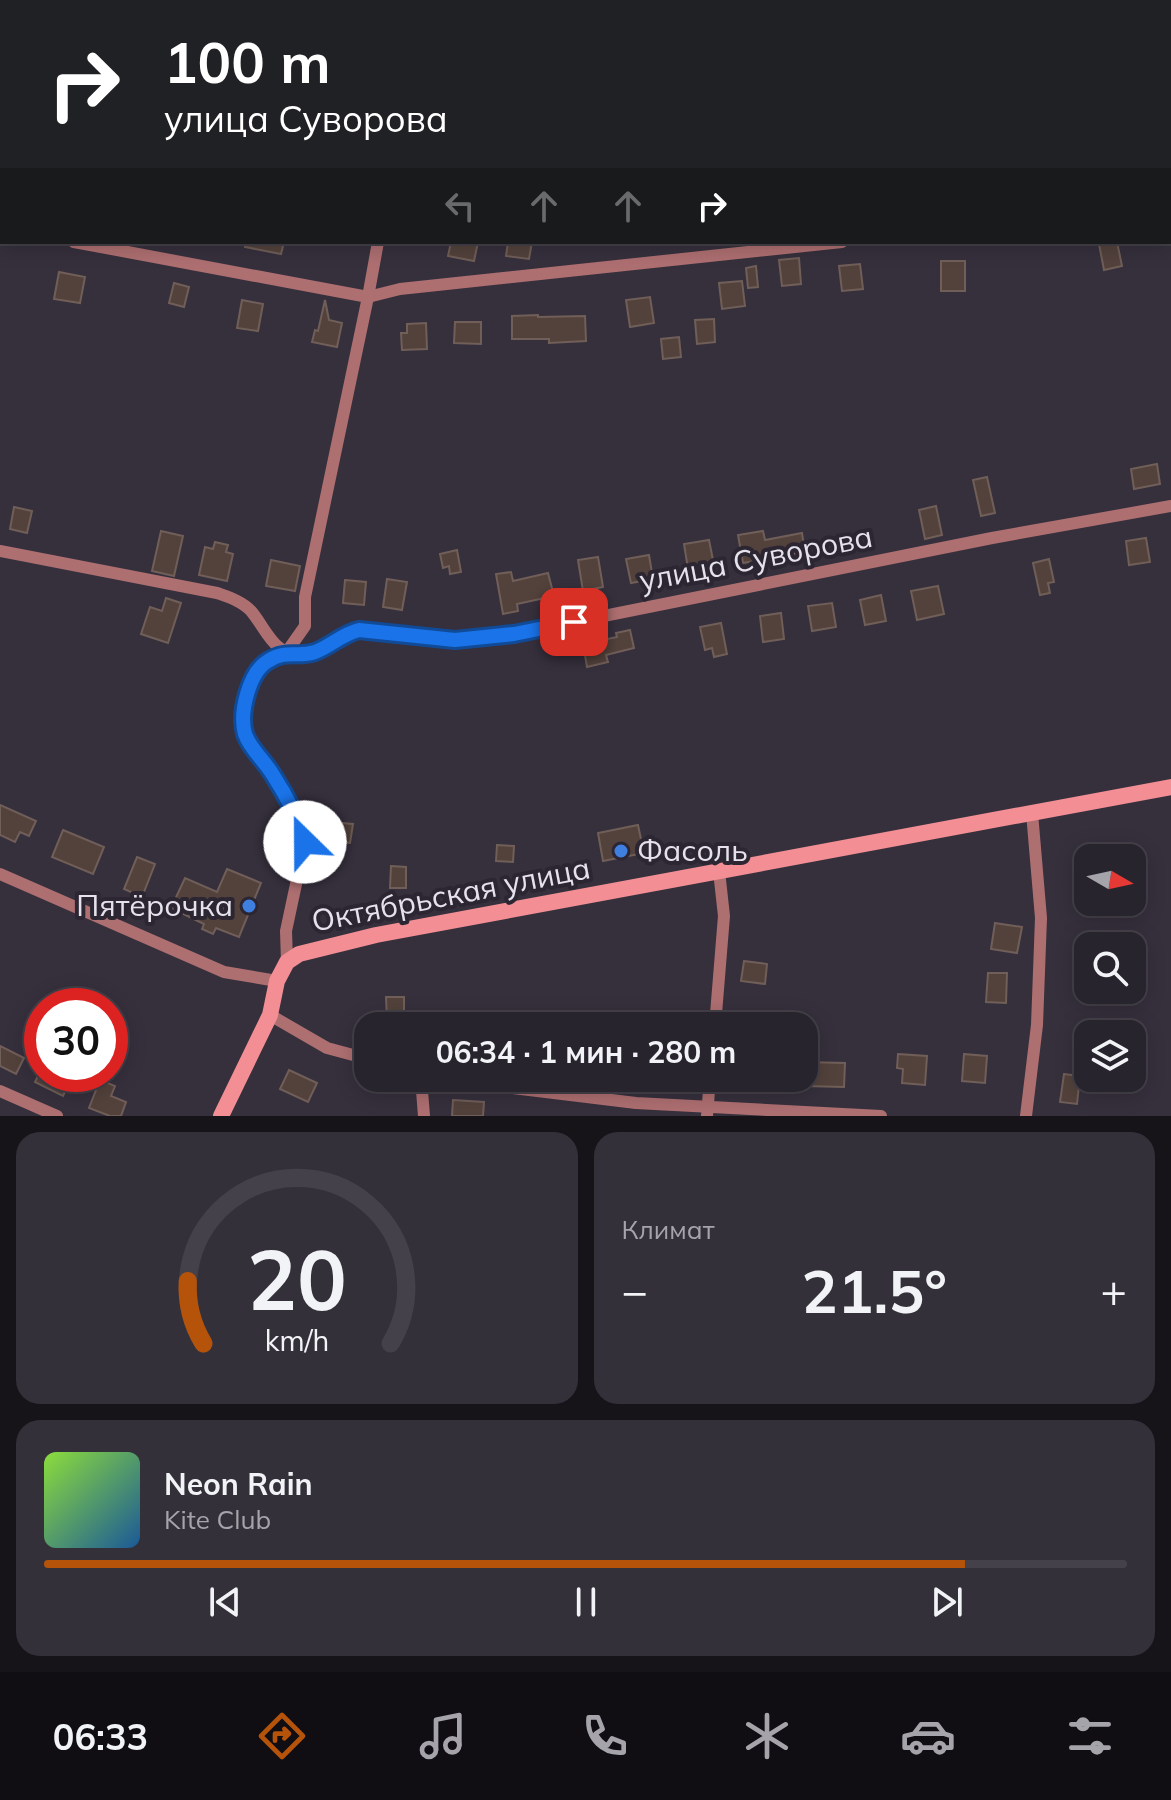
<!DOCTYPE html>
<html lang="ru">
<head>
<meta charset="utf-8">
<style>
	:root { --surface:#28242e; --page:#34303a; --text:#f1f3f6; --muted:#a5a4aa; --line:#44414a; --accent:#b45309 }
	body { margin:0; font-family:Mulish,sans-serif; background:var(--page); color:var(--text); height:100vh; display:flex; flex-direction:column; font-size:30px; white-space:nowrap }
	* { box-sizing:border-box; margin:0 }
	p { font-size:26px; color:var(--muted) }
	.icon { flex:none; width:44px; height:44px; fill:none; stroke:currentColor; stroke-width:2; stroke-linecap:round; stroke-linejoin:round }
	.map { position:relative; height:1116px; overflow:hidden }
	.side { display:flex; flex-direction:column; gap:16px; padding:16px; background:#161419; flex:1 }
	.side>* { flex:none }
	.guide { position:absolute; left:0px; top:0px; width:1172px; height:244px; box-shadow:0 4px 20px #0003,0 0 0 2px var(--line); background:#202124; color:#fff; overflow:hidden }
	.needle { width:52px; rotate:99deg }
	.controls { position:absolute; left:1074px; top:844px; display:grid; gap:16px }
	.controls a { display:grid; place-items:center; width:72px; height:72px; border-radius:16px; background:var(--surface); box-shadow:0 4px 20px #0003,0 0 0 2px var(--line); font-size:40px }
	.speed { position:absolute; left:24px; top:988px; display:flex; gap:16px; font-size:40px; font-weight:700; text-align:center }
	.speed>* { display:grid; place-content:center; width:104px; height:104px; border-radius:50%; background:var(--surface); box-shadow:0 4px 20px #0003,0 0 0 2px var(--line); line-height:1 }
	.speed .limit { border:12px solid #d22; background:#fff; color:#111 }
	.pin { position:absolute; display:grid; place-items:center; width:68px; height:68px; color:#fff; margin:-34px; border-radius:16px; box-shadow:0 4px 12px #0006 }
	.me { position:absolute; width:88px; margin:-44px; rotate:337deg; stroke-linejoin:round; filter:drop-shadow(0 0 6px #0008) }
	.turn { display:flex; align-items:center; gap:28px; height:168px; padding:0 32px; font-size:36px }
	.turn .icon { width:104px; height:104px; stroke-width:2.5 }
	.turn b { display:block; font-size:56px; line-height:68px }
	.lanes { display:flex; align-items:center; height:76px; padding:0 32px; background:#0003; justify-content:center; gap:40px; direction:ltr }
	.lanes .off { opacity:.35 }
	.big { font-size:60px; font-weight:700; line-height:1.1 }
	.side .widget { flex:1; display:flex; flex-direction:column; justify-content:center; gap:12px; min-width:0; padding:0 28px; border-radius:24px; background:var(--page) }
	.side .dial { align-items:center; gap:0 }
	.dial svg { height:208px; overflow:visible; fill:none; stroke:var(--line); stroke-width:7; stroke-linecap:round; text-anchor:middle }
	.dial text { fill:var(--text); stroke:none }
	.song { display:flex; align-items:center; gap:24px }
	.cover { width:96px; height:96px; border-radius:12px; background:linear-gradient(135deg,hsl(90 70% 55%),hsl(210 70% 35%)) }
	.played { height:8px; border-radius:4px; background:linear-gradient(90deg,var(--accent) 85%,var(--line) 85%) }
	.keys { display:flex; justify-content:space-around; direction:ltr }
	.heat { display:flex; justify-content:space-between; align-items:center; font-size:44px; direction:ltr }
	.side .tiles { flex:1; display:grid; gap:16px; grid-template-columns:1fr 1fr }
	.widget:last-child { grid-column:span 2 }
	.trip { position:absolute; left:354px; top:1012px; width:464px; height:80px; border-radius:24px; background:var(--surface); box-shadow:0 4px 20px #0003,0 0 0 2px var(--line); font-weight:700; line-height:80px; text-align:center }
	.tab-bar { display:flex; height:128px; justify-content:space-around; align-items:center; background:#100e12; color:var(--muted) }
	.tab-bar .icon { width:56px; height:56px }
	.tab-bar .current { color:var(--accent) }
	.tab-bar b { font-size:36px; color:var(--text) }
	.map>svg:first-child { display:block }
	.building { fill:#53423c; stroke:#705e58; stroke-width:2 }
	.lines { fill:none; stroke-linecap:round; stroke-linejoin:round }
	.path { stroke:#7a7581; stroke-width:2; stroke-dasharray:6 4; stroke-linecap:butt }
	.street { stroke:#ae6f71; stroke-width:12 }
	.secondary { stroke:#f38f94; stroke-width:16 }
	.route-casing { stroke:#114b97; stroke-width:20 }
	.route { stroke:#1a73e8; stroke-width:14 }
	.shop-dot { fill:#3f7fe0; stroke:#2c2633; stroke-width:3 }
	.labels { text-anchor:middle; stroke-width:8; stroke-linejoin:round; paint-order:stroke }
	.street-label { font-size:30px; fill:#e6e2eb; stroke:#2c2633 }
	.poi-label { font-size:30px; fill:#e6e2eb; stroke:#2c2633; text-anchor:start }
</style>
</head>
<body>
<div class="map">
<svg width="1171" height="1116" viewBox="0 0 1171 1116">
	<rect width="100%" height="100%" fill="#36303d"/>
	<g class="building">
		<polygon points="245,242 284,242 281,254 245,247"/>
		<polygon points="451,242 478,242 474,261 448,256"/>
		<polygon points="508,242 532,242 529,259 506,256"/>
		<polygon points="1107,242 1117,242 1122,266 1104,270 1099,244"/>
		<polygon points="799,258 801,284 782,286 779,260"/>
		<rect x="941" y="261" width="24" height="30"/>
		<polygon points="860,264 863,289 842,291 839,266"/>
		<polygon points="756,266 758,287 748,288 746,268"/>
		<polygon points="59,272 85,277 80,303 54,299"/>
		<polygon points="742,281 745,306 722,309 719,283"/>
		<polygon points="174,283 189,287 184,307 169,303"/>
		<polygon points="650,297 654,323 630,327 626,300"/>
		<polygon points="242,300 263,304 258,331 237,328"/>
		<polygon points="325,300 329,320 342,323 337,347 312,342 315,330 318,331"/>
		<polygon points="538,315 538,317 585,316 586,341 549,343 549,339 512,339 512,316"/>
		<polygon points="714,319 715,342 697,344 695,320"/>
		<polygon points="455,322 481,322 481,344 454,343"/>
		<polygon points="426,323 427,349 402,350 401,333 407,333 407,324"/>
		<polygon points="679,337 681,357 663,359 661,339"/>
		<polygon points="1157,464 1160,484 1134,489 1131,469"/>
		<polygon points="987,477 995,513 981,516 973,480"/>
		<polygon points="936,506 942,535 925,539 919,510"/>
		<polygon points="14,507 32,511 27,533 10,529"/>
		<polygon points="161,531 183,536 174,576 152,571"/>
		<polygon points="763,531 765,540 802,533 805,552 743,563 738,535"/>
		<polygon points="1146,538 1150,562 1129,565 1126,541"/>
		<polygon points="709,540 715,570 689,575 684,544"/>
		<polygon points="215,542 228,545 226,552 233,554 227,581 199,575 205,547 213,549"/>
		<polygon points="457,550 461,572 450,574 449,566 443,568 440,554"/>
		<polygon points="649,555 653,579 631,583 626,559"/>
		<polygon points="598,557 603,587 583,591 578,560"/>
		<polygon points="1049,559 1054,582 1048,583 1050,593 1040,595 1033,563"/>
		<polygon points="271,560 300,566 295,591 266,586"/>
		<polygon points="511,572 513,581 548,573 554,596 517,604 518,611 503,614 496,574"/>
		<polygon points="387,579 407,582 402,610 383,607"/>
		<polygon points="345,580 366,582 364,605 343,603"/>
		<polygon points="938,586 944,614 917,620 911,591"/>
		<polygon points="881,595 886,621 865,625 860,600"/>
		<polygon points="166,598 181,603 168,643 141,634 150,607 162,611"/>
		<polygon points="832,603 836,627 812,631 808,606"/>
		<polygon points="781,613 784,639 763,642 760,616"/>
		<polygon points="721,623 727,654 714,657 712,648 705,650 700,627"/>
		<polygon points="630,630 634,648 606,655 608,662 587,667 583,644 617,637 616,633"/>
		<polygon points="0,805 36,821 29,836 20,832 15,842 0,835"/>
		<polygon points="331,822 353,824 350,843 329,841"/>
		<polygon points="638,825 644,853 603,861 598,833"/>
		<polygon points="63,830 104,847 93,874 52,857"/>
		<polygon points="497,845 514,846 513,862 496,861"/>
		<polygon points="137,857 155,864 142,897 124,889"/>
		<polygon points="391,866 406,867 406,888 390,888"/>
		<polygon points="227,869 261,883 239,937 216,928 213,934 202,929 204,924 171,908 185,878 217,892"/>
		<polygon points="995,923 1022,927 1017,953 991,949"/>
		<polygon points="744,961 767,964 765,984 741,981"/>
		<polygon points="988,973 1007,973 1006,1003 986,1002"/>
		<polygon points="386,997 404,997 404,1021 387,1021"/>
		<polygon points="0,1046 24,1058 16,1074 0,1066"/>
		<polygon points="898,1054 927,1056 925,1085 902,1083 903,1069 897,1068"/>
		<polygon points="964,1054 987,1056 985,1083 962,1081"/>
		<polygon points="804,1062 845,1063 844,1087 804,1086"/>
		<polygon points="289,1070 317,1083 308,1102 280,1089"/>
		<polygon points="39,1074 60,1074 71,1080 63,1096 35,1082"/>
		<polygon points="1064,1074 1080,1076 1077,1104 1060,1102"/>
		<polygon points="100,1080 115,1086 111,1096 126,1102 121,1116 110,1116 89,1108"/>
		<polygon points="453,1100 484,1102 483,1116 452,1116"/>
	</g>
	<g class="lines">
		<g class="path">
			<polyline points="544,0 586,2"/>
			<polyline points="494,2 542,0"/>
			<polyline points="1170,29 1171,30"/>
			<polyline points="0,230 2,229"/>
		</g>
		<g class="street">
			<polyline points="1170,193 1171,193"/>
			<polyline points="74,242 368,297 400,289 842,242"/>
			<path d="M 0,551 L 217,593 C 228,597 242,601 251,611 C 268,631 274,659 308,654 C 327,651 340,634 359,630 L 455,640 L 514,634 L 992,538 L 1171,506"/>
			<polyline points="0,874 224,972 277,981"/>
			<polyline points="287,962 286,931 305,842 301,828 273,774 245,733 244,718 246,698 251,681 259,668 269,660 286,653 305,626 305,597 368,297 378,242"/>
			<polyline points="270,1015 327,1048 368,1059"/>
			<polyline points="715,1026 724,916 719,871"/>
			<polyline points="421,1078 424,1116"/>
			<polyline points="441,1078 454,1081 636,1103 881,1116"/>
			<polyline points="0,1091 57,1116"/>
			<polyline points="707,1116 710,1078"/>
			<polyline points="1026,1116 1037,1025 1041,918 1032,813"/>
		</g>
		<polyline class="secondary" points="221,1116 270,1015 277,981 287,962 299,954 376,935 1171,787"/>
	</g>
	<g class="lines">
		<defs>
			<path id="route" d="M 305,842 C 298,818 286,795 273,775 C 265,761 250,749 245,734 C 239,713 249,672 268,661 C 287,649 297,658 315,652 C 331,646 342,634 359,630 L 455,640 L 514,634 L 574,622"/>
		</defs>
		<use href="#route" class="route-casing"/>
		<use href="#route" class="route"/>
	</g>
	<g class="shop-dot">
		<circle cx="621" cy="851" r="8"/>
		<circle cx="249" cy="906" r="8"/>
	</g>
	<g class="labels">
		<g class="street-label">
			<text transform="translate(756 559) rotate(-11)" y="10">улица Суворова</text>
			<text transform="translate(451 895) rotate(-11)" y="10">Октябрьская улица</text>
		</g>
		<g class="poi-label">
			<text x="637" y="861">Фасоль</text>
			<text x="233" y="916" text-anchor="end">Пятёрочка</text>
		</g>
	</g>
</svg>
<div class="controls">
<a><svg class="needle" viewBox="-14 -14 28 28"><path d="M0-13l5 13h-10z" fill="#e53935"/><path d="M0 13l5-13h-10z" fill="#a5a4aa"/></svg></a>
<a><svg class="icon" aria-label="search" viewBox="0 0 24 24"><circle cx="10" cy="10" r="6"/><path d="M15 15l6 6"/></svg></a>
<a><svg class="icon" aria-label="layers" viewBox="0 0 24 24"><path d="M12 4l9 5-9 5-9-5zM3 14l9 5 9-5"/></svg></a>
</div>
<div class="speed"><div class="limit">30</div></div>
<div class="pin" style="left:574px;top:622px;background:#d93025"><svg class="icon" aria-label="arrive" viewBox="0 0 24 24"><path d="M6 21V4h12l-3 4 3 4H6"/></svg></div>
<svg class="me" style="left:305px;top:842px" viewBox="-20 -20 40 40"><circle r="19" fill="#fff"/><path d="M0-13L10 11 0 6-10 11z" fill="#1a73e8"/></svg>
<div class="trip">06:34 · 1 мин · 280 m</div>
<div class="guide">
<div class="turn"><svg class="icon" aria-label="right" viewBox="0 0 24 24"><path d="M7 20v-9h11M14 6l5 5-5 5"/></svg><div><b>100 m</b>улица Суворова</div></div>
<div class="lanes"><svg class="icon off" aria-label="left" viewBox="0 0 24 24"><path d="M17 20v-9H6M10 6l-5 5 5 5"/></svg><svg class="icon off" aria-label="ahead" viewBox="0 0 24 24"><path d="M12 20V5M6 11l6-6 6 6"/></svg><svg class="icon off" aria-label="ahead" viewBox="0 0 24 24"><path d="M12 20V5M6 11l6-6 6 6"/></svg><svg class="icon" aria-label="right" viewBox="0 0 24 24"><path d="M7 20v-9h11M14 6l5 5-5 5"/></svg></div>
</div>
</div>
<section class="side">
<div class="tiles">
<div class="widget dial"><svg viewBox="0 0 100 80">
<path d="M14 69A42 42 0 1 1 86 69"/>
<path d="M14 69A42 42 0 0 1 8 45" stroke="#b45309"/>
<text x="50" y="56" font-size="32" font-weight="700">20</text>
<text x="50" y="72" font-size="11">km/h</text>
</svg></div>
<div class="widget"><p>Климат</p>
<div class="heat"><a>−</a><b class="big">21.5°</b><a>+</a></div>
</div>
<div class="widget">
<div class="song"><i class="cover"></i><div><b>Neon Rain</b><p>Kite Club</p></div></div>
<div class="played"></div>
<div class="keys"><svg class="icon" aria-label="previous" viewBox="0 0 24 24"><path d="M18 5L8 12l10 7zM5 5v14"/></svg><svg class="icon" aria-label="pause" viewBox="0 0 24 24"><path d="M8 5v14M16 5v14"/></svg><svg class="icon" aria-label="next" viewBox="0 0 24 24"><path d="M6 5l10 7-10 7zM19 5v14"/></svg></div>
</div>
</div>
</section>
<nav class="tab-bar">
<b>06:33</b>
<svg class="icon current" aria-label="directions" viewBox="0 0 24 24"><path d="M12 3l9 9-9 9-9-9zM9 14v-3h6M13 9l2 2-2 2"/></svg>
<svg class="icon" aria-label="music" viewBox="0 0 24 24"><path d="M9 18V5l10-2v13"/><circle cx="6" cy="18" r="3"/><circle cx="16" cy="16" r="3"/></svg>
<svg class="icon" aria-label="phone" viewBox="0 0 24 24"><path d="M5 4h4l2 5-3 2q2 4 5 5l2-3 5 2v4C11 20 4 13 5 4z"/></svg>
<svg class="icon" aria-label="climate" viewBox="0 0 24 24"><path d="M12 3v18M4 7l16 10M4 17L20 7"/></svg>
<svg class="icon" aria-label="car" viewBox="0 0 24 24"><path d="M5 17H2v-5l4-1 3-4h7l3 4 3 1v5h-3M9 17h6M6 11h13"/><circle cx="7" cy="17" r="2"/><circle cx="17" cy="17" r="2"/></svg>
<svg class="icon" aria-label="filters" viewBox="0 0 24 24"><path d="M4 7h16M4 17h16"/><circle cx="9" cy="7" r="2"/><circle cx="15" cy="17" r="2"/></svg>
</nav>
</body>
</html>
